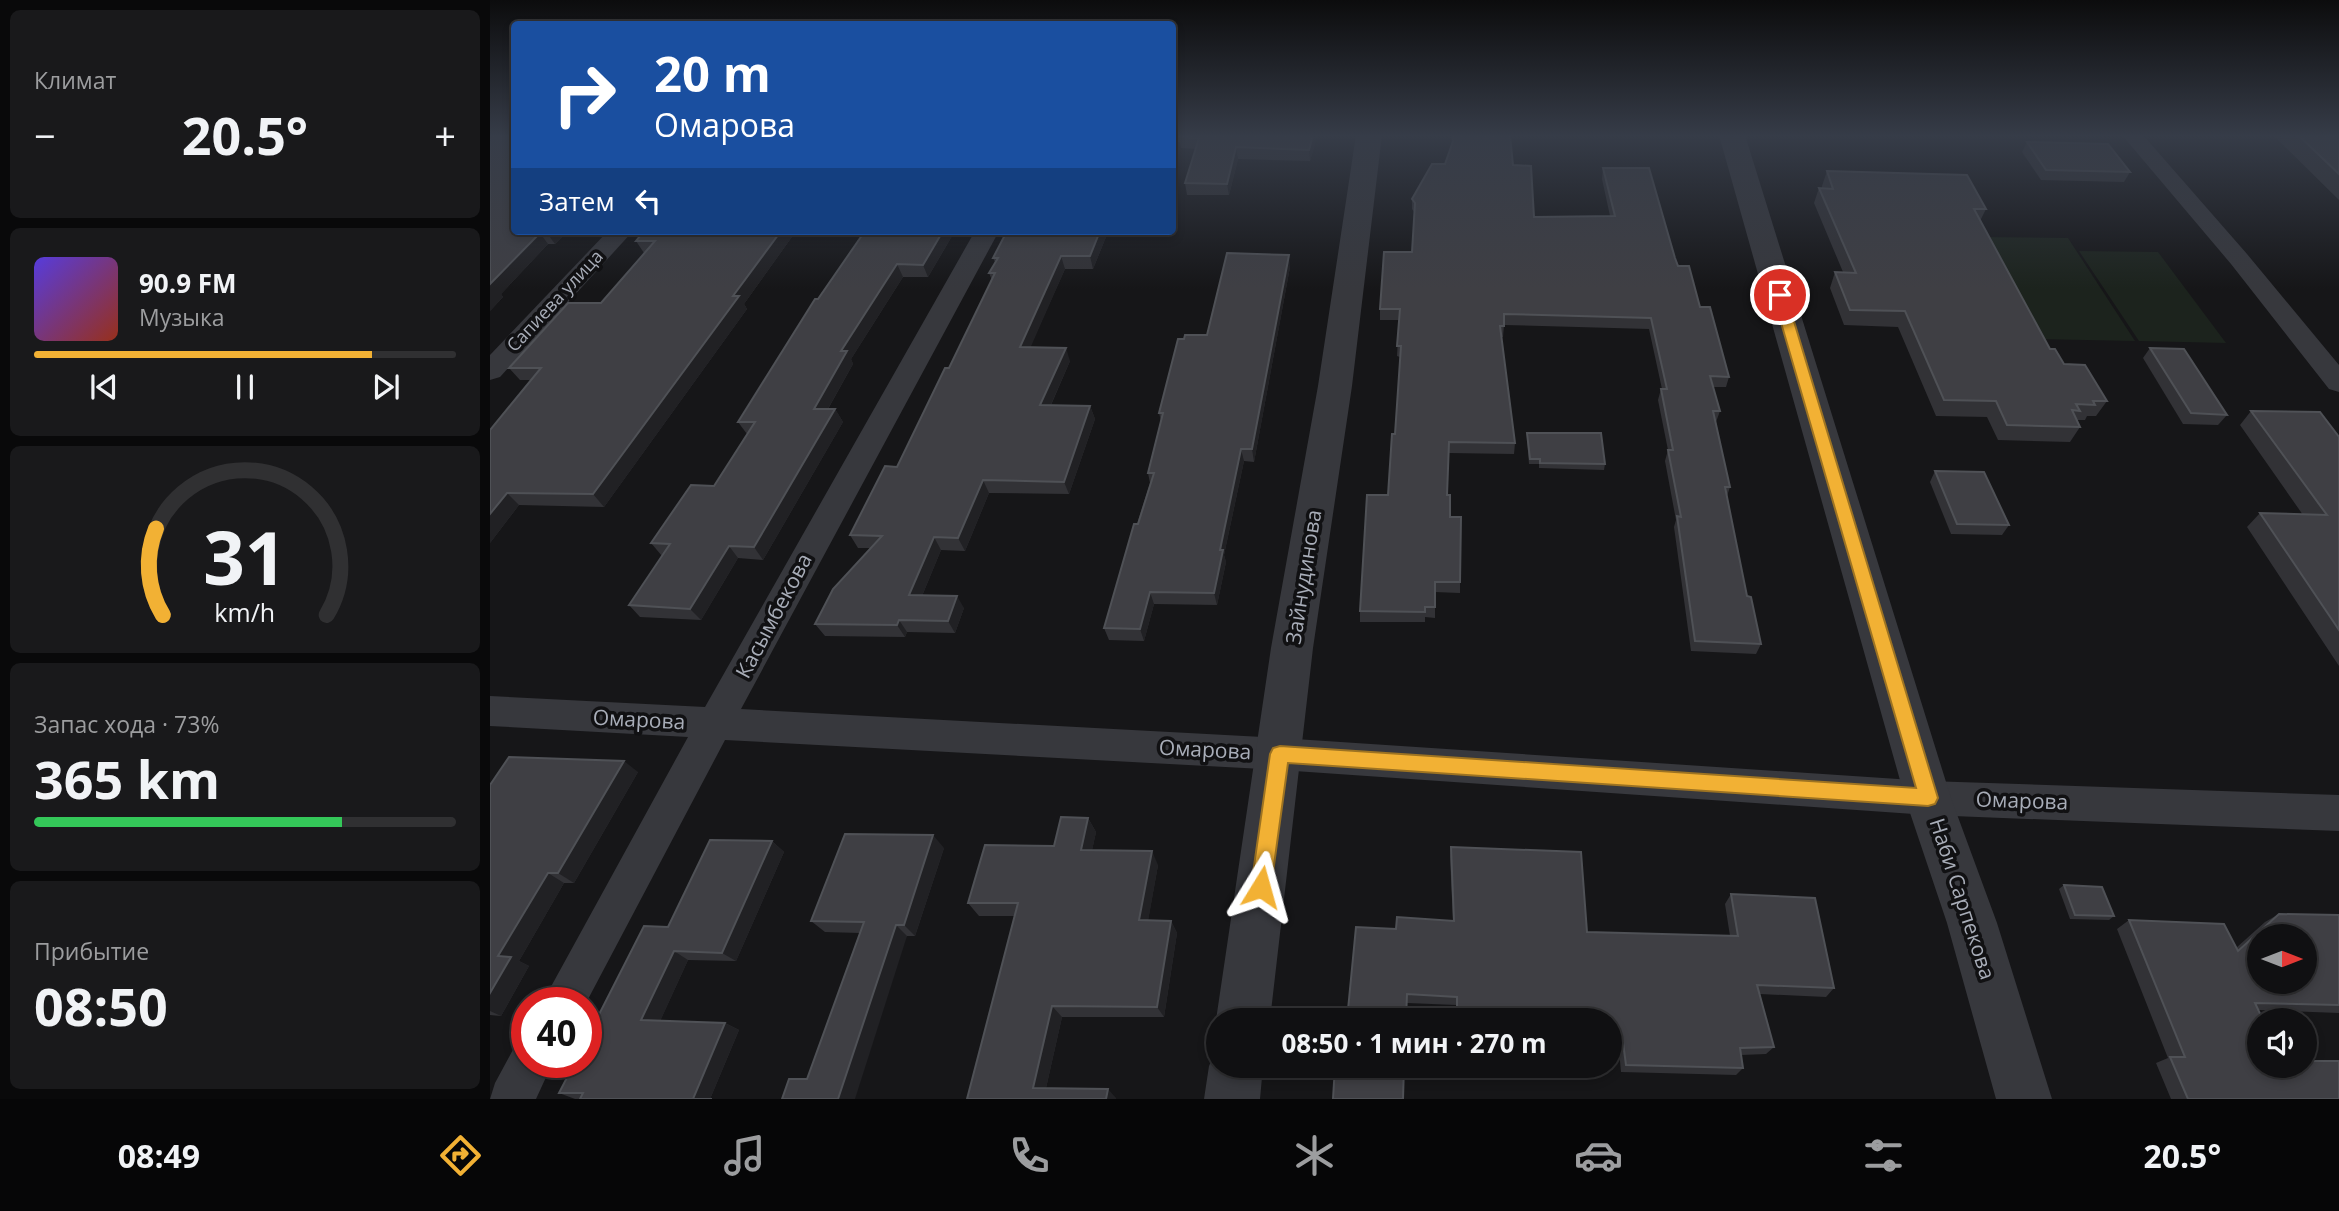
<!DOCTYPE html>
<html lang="ru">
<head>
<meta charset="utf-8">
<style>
	:root { --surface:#101012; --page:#19191b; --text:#f1f3f6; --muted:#9c9d9f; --line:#303032; --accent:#f2b134 }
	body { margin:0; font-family:"Open Sans",sans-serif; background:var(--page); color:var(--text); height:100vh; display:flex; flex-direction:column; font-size:26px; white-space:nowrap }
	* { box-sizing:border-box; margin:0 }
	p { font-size:23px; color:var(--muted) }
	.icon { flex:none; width:38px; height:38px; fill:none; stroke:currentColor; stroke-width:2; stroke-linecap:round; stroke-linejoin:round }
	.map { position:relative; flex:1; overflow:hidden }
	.drawer { display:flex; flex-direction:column; gap:10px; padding:10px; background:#09090a; width:490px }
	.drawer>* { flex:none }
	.hud { position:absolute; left:21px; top:21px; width:665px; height:214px; border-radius:7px; box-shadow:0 4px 10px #0003,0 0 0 2px var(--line); background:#1a4fa0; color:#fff; overflow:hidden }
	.needle { width:46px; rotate:90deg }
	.tools { position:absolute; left:1757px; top:924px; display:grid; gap:14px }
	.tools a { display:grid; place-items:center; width:70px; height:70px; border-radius:50%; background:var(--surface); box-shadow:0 4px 10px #0003,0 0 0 2px var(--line); font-size:35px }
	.speed { position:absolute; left:21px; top:987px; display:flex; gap:14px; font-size:35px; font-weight:700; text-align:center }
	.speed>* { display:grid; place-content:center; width:91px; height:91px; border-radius:50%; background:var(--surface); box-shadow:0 4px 10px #0003,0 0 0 2px var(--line); line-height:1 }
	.speed .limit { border:10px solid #d22; background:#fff; color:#111 }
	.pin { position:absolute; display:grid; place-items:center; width:60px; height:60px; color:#fff; margin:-30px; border:4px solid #fff; border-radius:50%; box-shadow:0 2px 7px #0007 }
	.me { position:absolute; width:77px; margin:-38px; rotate:8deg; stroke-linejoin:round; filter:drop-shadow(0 0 5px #0008) }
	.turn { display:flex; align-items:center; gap:24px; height:147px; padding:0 28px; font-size:32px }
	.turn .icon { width:91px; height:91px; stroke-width:2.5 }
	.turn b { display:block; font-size:49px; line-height:60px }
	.then { display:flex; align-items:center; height:66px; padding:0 28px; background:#0003; gap:14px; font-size:26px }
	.big { font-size:52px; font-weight:700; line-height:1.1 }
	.drawer .widget { flex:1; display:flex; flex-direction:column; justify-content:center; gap:10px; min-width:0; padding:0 24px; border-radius:10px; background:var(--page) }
	.drawer .dial { align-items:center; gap:0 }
	.dial svg { height:182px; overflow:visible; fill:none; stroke:var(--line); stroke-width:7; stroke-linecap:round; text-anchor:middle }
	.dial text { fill:var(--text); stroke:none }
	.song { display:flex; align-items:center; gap:21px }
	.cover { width:84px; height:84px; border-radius:10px; background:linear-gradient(135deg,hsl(250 70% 55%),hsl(10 70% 35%)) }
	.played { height:7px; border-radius:4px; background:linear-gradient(90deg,var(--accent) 80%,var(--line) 80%) }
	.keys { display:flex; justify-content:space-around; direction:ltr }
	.heat { display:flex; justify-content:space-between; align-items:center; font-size:38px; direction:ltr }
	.charge { height:10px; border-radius:5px; background:linear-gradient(90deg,#34c759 73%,var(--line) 0) }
	.trip { position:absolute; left:716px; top:1008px; width:416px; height:70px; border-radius:35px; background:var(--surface); box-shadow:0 4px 10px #0003,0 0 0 2px var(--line); font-weight:700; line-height:70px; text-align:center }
	.tab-bar { display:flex; height:112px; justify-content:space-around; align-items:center; background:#060607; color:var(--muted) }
	.tab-bar .icon { width:49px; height:49px }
	.tab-bar .on { color:var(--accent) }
	.tab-bar b { font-size:32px; color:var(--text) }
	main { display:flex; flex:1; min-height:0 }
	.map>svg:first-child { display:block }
	.green { fill:#1c231d }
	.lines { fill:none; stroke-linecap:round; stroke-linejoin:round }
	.minor { fill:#37383d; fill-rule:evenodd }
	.tertiary { fill:#37383d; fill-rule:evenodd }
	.wall { fill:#323236 }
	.shaded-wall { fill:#212124 }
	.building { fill:#3f3f44; stroke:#4f5156; stroke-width:2; fill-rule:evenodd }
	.route { fill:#f2b134; stroke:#9d7322; stroke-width:2 }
	.labels { text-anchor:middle; stroke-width:7; stroke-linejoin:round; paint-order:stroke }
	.far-street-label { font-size:18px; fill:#a8adb8; stroke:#111113 }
	.street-label { font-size:21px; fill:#a8adb8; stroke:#111113 }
</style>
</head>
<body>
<main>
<section class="drawer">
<div class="widget"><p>Климат</p>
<div class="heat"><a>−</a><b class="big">20.5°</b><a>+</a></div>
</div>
<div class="widget">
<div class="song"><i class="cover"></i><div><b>90.9 FM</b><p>Музыка</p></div></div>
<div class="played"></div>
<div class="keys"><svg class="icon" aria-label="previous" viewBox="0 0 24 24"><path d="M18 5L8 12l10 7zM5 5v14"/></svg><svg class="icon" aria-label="pause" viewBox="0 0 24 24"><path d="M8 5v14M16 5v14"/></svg><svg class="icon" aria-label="next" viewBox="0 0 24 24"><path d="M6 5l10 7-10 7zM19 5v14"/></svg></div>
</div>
<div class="widget dial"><svg viewBox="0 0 100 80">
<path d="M14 69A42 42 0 1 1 86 69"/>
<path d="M14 69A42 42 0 0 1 11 31" stroke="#f2b134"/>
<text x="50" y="56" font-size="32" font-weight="700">31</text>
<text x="50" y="72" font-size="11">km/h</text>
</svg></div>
<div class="widget"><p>Запас хода · 73%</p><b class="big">365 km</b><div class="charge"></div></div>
<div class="widget"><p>Прибытие</p><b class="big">08:50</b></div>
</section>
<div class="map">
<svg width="1849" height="1099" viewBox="0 0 1849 1099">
	<rect width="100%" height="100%" fill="#161618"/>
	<g class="green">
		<polygon points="1488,237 1578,238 1645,341 1545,339"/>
		<polygon points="1589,251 1668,252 1736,343 1649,341"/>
	</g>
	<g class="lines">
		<g class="minor">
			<polygon points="1632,135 1653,135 1757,254 1849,365 1849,392 1839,389 1741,264"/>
			<polygon points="118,231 143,231 10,377 0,380 0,355"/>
			<polygon points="485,231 509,231 251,709 790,738 1438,781 1849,795 1849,831 1438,815 790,770 235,740 96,1003 52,1003 198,737 0,726 0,696 215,707"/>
			<polygon points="37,1041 37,1062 63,1062 46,1099 0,1099 5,1083 25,1046"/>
		</g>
		<g class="tertiary">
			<polygon points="866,135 892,135 862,386 823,648 780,1020 728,1020 728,1024 726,1020 781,648 828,386"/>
			<polygon points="1229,135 1255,135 1461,798 1507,923 1562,1099 1506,1099 1457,923 1415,798"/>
			<polygon points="728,1046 728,1066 773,1066 770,1099 714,1099 719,1066"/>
		</g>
	</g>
	<g class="wall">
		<polygon points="682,135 830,135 827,136 820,161 748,159 739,195 697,195 695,183 706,149 691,148 690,142 682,142"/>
		<polygon points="962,135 1020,135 1023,165 1044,217 1120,216 1112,179 1113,168 1185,258 1210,307 1239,377 1236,387 1223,387 1230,411 1226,422 1240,487 1237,496 1257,596 1271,644 1266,654 1201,651 1184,527 1186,520 1175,461 1178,450 1168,400 1171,389 1172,389 1159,329 1014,325 1013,337 1011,337 1025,443 1024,454 959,453 957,495 970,582 970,593 945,592 945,618 935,617 935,622 870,622 870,611 898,495 905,434 910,357 907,356 909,320 890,320 890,309 922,252 925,213 922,209 922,199 955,164 962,144"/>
		<polygon points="1783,135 1849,135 1849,200"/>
		<polygon points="1537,142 1640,172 1634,182 1551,180 1532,152"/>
		<polygon points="1337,171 1496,209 1490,221 1560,349 1574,364 1617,401 1606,416 1597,416 1595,420 1587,420 1590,427 1580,442 1508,440 1497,417 1446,416 1408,327 1354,325 1340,288 1345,272 1353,272 1324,203 1329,188 1332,188 1332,186"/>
		<polygon points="24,231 78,231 65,244 58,244 11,294 13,297 0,311"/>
		<polygon points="154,231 465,231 438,277 413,277 361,359 363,364 338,409 345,409 353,422 273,560 248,558 211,620 150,617 139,605 172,556 161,543 224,486 257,434 248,422 328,299 371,236 304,234 254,304 257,309 114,507 29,505 0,543 41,380 30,380 19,368 111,303 154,253 146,241"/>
		<polygon points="610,231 617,231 618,232 603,269 575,269 540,347 580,361 561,405 600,406 605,419 579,494 499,493 475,551 451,550 432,596 474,608 465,633 417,632 415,637 335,636 325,624 380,548 368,548 360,535 407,467 459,368 502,280 499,273 505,262 503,258"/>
		<polygon points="800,267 764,462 754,461 734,555 736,562 727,605 664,604 654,641 619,640 614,628 660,483 658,473 671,421 669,413 694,339 717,335"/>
		<polygon points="1660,348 1737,415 1728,425 1693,424 1653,358"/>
		<polygon points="1761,411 1849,437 1849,666 1757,527 1770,513 1813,515 1750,425"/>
		<polygon points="1037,433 1115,464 1114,470 1049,468 1049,464 1039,464 1037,439"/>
		<polygon points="1445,471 1519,525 1512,535 1461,534 1440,482"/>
		<polygon points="148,772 84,883 74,883 29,961 39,966 11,1016 0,1015 0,785"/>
		<polygon points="598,818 606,832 602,850 668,865 658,920 681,921 687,933 674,1017 572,1017 556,1088 626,1098 477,1099 525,916 489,916 478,903 564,846"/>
		<polygon points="282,841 294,852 246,961 198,960 170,1021 235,1023 249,1030 220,1099 222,1099 85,1099 69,1093 178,927"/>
		<polygon points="961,847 1097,932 1240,936 1235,904 1241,894 1344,988 1336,997 1270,994 1284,1047 1276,1054 1251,1055 1253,1068 1246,1075 1131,1072 1129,1050 1120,1049 1120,1020 966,1020 966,1005 917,1003 906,929 963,921 960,857"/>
		<polygon points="454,848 425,936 417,936 317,1079 370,933 335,932 321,921"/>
		<polygon points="1574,885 1624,916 1619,920 1580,919 1569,889"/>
		<polygon points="1789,914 1849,915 1849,1013 1769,1010 1769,1066 1849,1099 1681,1099 1666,1063 1678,1058 1627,929 1639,920 1746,948 1775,922"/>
		<polygon points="965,1066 995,1066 994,1071 965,1069"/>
	</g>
	<g class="shaded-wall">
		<polygon points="823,135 827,136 820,161 819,150"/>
		<polygon points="746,147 748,159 739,195 737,184"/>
		<polygon points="59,231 78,231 65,244 57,233"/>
		<polygon points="291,231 303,231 304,234 254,304 257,309 114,507 103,494 243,296"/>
		<polygon points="453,231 465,231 438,277 433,265"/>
		<polygon points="610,231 617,231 618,232 603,269 600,256"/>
		<polygon points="50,233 58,244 11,294 13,297 0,311 0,284"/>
		<polygon points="799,255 800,267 764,462 762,449"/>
		<polygon points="571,256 575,269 535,360 530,347"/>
		<polygon points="407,264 413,277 361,359 363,364 331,421 324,409 351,351"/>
		<polygon points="576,348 580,361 555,418 550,405"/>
		<polygon points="600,406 605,419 579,494 574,482"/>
		<polygon points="345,409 353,422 273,560 264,547"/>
		<polygon points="751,449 754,461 734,555 736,562 727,605 724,593 730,550"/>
		<polygon points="493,480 499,493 475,551 468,538"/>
		<polygon points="17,493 29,505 0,543 0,514"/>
		<polygon points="444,537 451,550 427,608 419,595"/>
		<polygon points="239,546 248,558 211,620 200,609"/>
		<polygon points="660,592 664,604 654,641 650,629"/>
		<polygon points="467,596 474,608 465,633 458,621"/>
		<polygon points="409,620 417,632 415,637 407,625"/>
		<polygon points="134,761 148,772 84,883 68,873"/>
		<polygon points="598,818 606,832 599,864 591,850"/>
		<polygon points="443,835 454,848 425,936 414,925"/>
		<polygon points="282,841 294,852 246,961 232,953"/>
		<polygon points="662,851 668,865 656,933 649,920"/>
		<polygon points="58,873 74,883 29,961 39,966 11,1016 0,1011 0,993 8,956"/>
		<polygon points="681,921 687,933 674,1017 667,1007"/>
		<polygon points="406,925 417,936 365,1099 348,1099"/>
		<polygon points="184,951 198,960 167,1028 151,1020"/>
		<polygon points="562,1006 572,1017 554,1097 543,1088"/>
		<polygon points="235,1023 249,1030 220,1099 203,1099"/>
		<polygon points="618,1089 626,1098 626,1099 616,1099"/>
	</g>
	<g class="building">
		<polygon points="0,135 24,135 24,231 59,231 57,233 50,233 0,284"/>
		<polygon points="690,135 823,135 819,150 746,147 737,184 695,183 709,138 689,137"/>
		<polygon points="962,135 1020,135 1023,165 1041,166 1044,217 1125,216 1113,168 1159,168 1185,258 1188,266 1199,266 1210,307 1220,307 1239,377 1220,376 1230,411 1223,411 1240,487 1235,487 1257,596 1261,597 1271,644 1205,641 1187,516 1191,517 1178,450 1183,450 1171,389 1177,389 1161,318 1014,314 1014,326 1010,326 1025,443 959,442 957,495 960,495 960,517 971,517 970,582 945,582 945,607 935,607 935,612 870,611 877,495 898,495 902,434 905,434 911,346 907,346 910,309 890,309 894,252 922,252 925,203 922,199 942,164 955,164 963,141"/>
		<polygon points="1808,135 1849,135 1849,174"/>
		<polygon points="1537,142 1618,144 1640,172 1556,170"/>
		<polygon points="1337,171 1477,175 1496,209 1484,209 1560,349 1565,349 1574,364 1595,365 1617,401 1603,401 1605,405 1586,404 1590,411 1582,410 1590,427 1517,425 1506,401 1454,400 1415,311 1360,310 1345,272 1366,273 1329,188 1343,189"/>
		<polygon points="154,231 291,231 243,296 249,296 103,494 17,493 0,514 0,430 51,368 19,368 78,303 111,303 165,241 146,241"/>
		<polygon points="375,231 453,231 433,265 407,264 351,351 357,351 324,409 345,409 264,547 239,546 200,609 139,605 180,544 161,543 201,485 224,486 265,422 248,422 325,299 328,299"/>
		<polygon points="517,231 610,231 600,256 571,256 530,347 576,348 550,405 600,406 574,482 493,480 468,538 444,537 419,595 467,596 458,621 409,620 407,625 325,624 343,589 392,536 360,535 395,466 407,467 455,368 459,368 505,273 499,273 508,258 503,258"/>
		<polygon points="737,253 799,255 762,449 751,449 730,550 733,550 724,593 660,592 650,629 614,628 644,524 648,524 664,473 658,473 673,413 669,413 688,339 694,339 695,335 717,335"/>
		<polygon points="1660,348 1694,349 1737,415 1701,413"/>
		<polygon points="1761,411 1830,412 1849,437 1849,630 1770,513 1837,515"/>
		<polygon points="1037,433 1111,433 1115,464 1050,463 1050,459 1040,459"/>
		<polygon points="1445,471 1494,472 1519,525 1467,524"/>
		<polygon points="19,757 134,761 68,873 58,873 8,956 21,957 0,993 0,785"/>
		<polygon points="571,817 598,818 591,850 662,851 649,920 681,921 667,1007 562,1006 543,1088 618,1089 616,1099 477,1099 528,903 478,903 495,845 564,846"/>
		<polygon points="355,834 443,835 414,925 406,925 348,1099 292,1099 299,1079 317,1079 374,922 321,921"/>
		<polygon points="220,840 282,841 232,953 184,951 151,1020 235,1023 203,1099 222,1099 90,1099 93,1093 69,1093 85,1062 96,1062 96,1040 154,926 178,927"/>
		<polygon points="961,847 1091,852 1097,932 1248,936 1241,894 1325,898 1344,988 1267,985 1284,1047 1250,1048 1253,1068 1136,1065 1133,1042 1120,1041 1120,1020 967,1020 967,997 917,994 916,1020 857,1020 866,927 906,929 907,917 964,921"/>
		<polygon points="1574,885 1612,887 1624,916 1585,915"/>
		<path d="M 1789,914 L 1849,915 L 1849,1005 L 1765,1003 L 1773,1020 L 1769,1020 L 1769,1066 L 1815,1066 L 1815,1061 L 1849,1061 L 1849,1099 L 1698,1099 L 1680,1057 L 1695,1057 L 1639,920 L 1734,924 L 1748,951 ZM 1769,936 L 1815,936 L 1815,982 L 1769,982 Z"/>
		<polygon points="845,1066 914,1066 913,1099 843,1099"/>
	</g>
	<linearGradient id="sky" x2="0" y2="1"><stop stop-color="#0c0c0d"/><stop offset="0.47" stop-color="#363c48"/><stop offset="1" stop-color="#363c48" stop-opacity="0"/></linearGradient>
	<rect width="1849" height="289" fill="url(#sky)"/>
	<polygon class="route" points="1290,291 1296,295 1448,798 1445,804 1438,806 798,763 781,887 778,894 771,897 764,894 761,887 780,754 783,748 790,746 1426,788 1283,295"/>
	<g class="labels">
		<g class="far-street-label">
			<text transform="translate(65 301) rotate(-47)" y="6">Сапиева улица</text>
		</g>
		<g class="street-label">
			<text transform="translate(814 577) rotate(-81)" y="7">Зайнудинова</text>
			<text transform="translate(284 616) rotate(-62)" y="7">Касымбекова</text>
			<text transform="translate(149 720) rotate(3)" y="7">Омарова</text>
			<text transform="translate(715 750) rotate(3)" y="7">Омарова</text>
			<text transform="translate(1532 801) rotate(2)" y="7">Омарова</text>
			<text transform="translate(1472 899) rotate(72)" y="7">Наби Сарпекова</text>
		</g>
	</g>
</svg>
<div class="tools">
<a><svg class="needle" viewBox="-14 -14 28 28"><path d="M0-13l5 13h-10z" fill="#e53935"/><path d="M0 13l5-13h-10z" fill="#9c9d9f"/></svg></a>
<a><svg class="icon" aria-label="sound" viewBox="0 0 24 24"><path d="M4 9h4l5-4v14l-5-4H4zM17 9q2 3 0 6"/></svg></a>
</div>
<div class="speed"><div class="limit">40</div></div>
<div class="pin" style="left:1290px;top:295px;background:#d93025"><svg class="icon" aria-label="arrive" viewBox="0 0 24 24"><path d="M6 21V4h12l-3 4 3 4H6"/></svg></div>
<svg class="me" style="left:771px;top:887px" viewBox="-20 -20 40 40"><path d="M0-17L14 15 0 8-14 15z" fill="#f2b134" stroke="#fff" stroke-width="4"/></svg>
<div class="trip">08:50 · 1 мин · 270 m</div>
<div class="hud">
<div class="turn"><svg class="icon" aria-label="right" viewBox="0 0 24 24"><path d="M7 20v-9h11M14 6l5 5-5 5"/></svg><div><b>20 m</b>Омарова</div></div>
<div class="then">Затем<svg class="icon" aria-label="left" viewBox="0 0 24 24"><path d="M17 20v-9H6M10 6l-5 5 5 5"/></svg></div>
</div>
</div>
</main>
<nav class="tab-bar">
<b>08:49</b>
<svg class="icon on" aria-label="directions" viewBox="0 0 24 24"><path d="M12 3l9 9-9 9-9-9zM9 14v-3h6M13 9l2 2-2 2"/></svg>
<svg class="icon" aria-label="music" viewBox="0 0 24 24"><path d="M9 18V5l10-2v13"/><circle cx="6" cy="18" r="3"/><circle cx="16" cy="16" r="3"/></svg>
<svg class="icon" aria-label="phone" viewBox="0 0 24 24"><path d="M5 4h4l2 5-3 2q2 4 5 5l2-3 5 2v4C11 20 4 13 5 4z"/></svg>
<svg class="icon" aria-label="climate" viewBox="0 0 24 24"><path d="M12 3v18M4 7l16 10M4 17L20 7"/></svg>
<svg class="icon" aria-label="car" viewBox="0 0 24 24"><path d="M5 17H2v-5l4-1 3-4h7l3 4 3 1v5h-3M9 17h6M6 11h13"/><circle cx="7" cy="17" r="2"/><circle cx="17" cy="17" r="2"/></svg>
<svg class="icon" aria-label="filters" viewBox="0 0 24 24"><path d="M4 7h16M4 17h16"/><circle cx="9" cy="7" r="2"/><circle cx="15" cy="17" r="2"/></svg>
<b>20.5°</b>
</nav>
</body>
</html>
